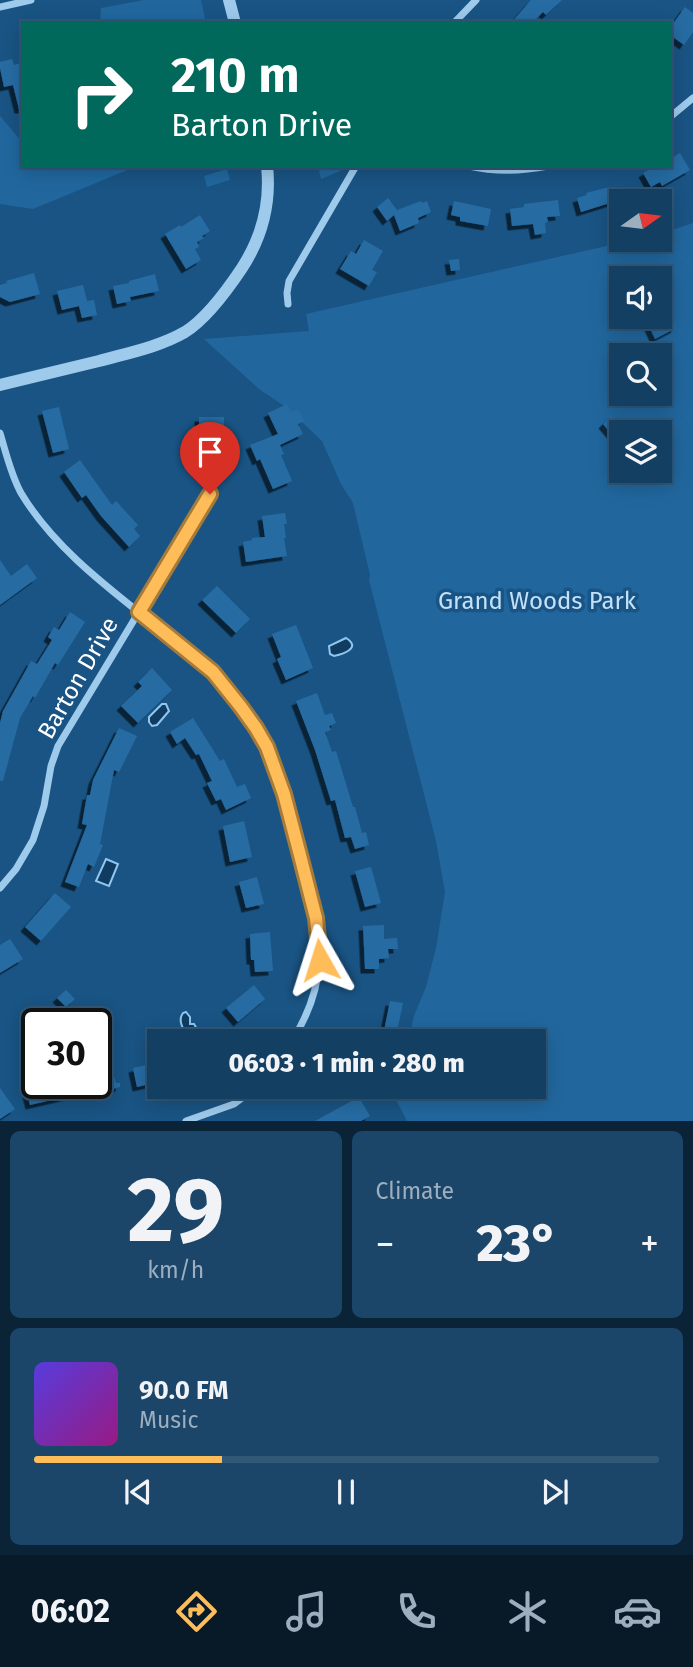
<!DOCTYPE html>
<html lang="en">
<head>
<meta charset="utf-8">
<style>
	:root { --surface:#133f63; --page:#1c4669; --text:#f1f3f6; --muted:#9dafbe; --line:#325878; --accent:#ffbd59 }
	body { margin:0; font-family:"Fira Sans",sans-serif; background:var(--page); color:var(--text); height:100vh; display:flex; flex-direction:column; font-size:26px; white-space:nowrap }
	* { box-sizing:border-box; margin:0 }
	p { font-size:23px; color:var(--muted) }
	.icon { flex:none; width:38px; height:38px; fill:none; stroke:currentColor; stroke-width:2; stroke-linecap:round; stroke-linejoin:round }
	.map { position:relative; height:1121px; overflow:hidden }
	.sheet { display:flex; flex-direction:column; gap:10px; padding:10px; background:#0a2336; flex:1 }
	.sheet>* { flex:none }
	.guide { position:absolute; left:21px; top:21px; width:651px; height:147px; border-radius:0px; box-shadow:0 4px 18px #0003,0 0 0 2px var(--line); background:#00695c; color:#fff; overflow:hidden }
	.needle { width:46px; rotate:76deg }
	.controls { position:absolute; left:609px; top:189px; display:grid; gap:14px }
	.controls a { display:grid; place-items:center; width:63px; height:63px; border-radius:0px; background:var(--surface); box-shadow:0 4px 18px #0003,0 0 0 2px var(--line); font-size:35px }
	.speed { position:absolute; left:21px; top:1008px; display:flex; gap:14px; font-size:35px; font-weight:700; text-align:center }
	.speed>* { display:grid; place-content:center; width:91px; height:91px; border-radius:50%; background:var(--surface); box-shadow:0 4px 18px #0003,0 0 0 2px var(--line); line-height:1 }
	.speed .limit { border:4px solid #111; border-radius:10px; background:#fff; color:#111 }
	.pin { position:absolute; display:grid; place-items:center; width:60px; height:60px; color:#fff; margin:-72px -30px; border-radius:50% 50% 50% 0; rotate:-45deg; box-shadow:0 0 7px #0007 }
	.pin .icon { rotate:45deg }
	.me { position:absolute; width:77px; margin:-38px; rotate:354deg; stroke-linejoin:round; filter:drop-shadow(0 0 5px #0008) }
	.turn { display:flex; align-items:center; gap:24px; height:147px; padding:0 35px; font-size:32px }
	.turn .icon { width:91px; height:91px; stroke-width:2.5 }
	.turn b { display:block; font-size:49px; line-height:60px }
	.big { font-size:52px; font-weight:800; line-height:1.1 }
	.sheet .widget { flex:1; display:flex; flex-direction:column; justify-content:center; gap:10px; min-width:0; padding:0 24px; border-radius:10px; background:var(--page) }
	.sheet .dial { align-items:center; gap:0 }
	.dial b { font-size:91px; line-height:1 }
	.song { display:flex; align-items:center; gap:21px }
	.cover { width:84px; height:84px; border-radius:10px; background:linear-gradient(135deg,hsl(250 70% 55%),hsl(310 70% 35%)) }
	.played { height:7px; border-radius:4px; background:linear-gradient(90deg,var(--accent) 30%,var(--line) 30%) }
	.keys { display:flex; justify-content:space-around; direction:ltr }
	.heat { display:flex; justify-content:space-between; align-items:center; font-size:38px; direction:ltr }
	.sheet .tiles { flex:1; display:grid; gap:10px; grid-template-columns:1fr 1fr }
	.widget:last-child { grid-column:span 2 }
	.trip { position:absolute; left:147px; top:1029px; width:399px; height:70px; border-radius:0px; background:var(--surface); box-shadow:0 4px 18px #0003,0 0 0 2px var(--line); font-weight:800; line-height:70px; text-align:center }
	.dock { display:flex; height:112px; justify-content:space-around; align-items:center; background:#081928; color:var(--muted) }
	.dock .icon { width:49px; height:49px }
	.dock .selected { color:var(--accent) }
	.dock b { font-size:32px; color:var(--text) }
	.map>svg:first-child { display:block }
	.green { fill:#21679e; fill-rule:evenodd }
	.water { fill:#103c62; stroke:#90c7ef; stroke-width:2 }
	.building { fill:#276ca3; filter:url(#shadow) }
	.lines { fill:none; stroke-linecap:round; stroke-linejoin:round }
	.minor { stroke:#9ecaec; stroke-width:7 }
	.tertiary { stroke:#9ecaec; stroke-width:12 }
	.route-casing { stroke:#a67b3a; stroke-width:18 }
	.route { stroke:#ffbd59; stroke-width:12 }
	.labels { text-anchor:middle; stroke-width:7; stroke-linejoin:round; paint-order:stroke }
	.park-label { font-size:24px; fill:#c3e1f9; stroke:#195484 }
	.street-label { font-size:24px; fill:#fff; stroke:#195484 }
</style>
</head>
<body>
<div class="map">
<svg width="693" height="1121" viewBox="0 0 693 1121">
	<defs>
		<filter id="shadow"><feDropShadow dx="-4.5" dy="4.5" stdDeviation="0" flood-color="#0009"/></filter>
	</defs>
	<rect width="100%" height="100%" fill="#195484"/>
	<g class="green">
		<polygon points="144,0 201,0 206,23 100,23 101,8"/>
		<polygon points="0,116 23,143 23,166 137,166 33,209 0,204"/>
		<polygon points="318,166 342,166 340,171 321,179"/>
		<polygon points="227,169 230,180 207,187 204,176"/>
		<path d="M 693,223 L 693,1121 L 407,1121 L 394,1096 L 396,1087 L 534,1087 L 534,1041 L 408,1041 L 414,1016 L 426,987 L 436,948 L 445,892 L 436,841 L 369,580 L 370,575 L 353,503 L 341,484 L 322,441 L 287,408 L 259,389 L 204,339 L 309,331 L 306,314 L 633,240 L 660,240 L 660,234 ZM 621,278 L 660,278 L 660,317 L 621,317 ZM 621,355 L 660,355 L 660,394 L 621,394 ZM 621,432 L 660,432 L 660,471 L 621,471 Z"/>
	</g>
	<g class="water">
		<path d="M 346,638 C 362,648 343,654 334,656 L 330,654 L 329,646 Z"/>
		<polygon points="162,704 166,704 169,711 157,725 152,726 149,722 149,717"/>
		<polygon points="106,859 118,864 109,886 96,881"/>
		<path d="M 186,1012 L 190,1017 L 190,1024 L 194,1024 L 197,1029 L 191,1034 L 187,1034 C 182,1028 178,1020 183,1013 Z"/>
	</g>
	<g class="building">
		<polygon points="531,0 562,0 546,15 543,12 532,23 511,23"/>
		<polygon points="685,7 693,13 693,32 684,45 670,35 670,28"/>
		<polygon points="12,59 14,65 23,62 23,109 19,109 13,85 4,87 0,68 0,62"/>
		<polygon points="680,153 690,170 662,186 660,182 651,187 643,173 655,166 670,166 670,159"/>
		<polygon points="609,187 613,202 581,212 577,198 587,195 586,193"/>
		<polygon points="388,198 397,210 421,201 422,203 427,201 431,212 418,218 419,223 400,231 394,215 387,221 377,207"/>
		<polygon points="558,200 560,216 547,217 548,222 545,223 546,233 535,235 533,224 512,226 510,209 524,207 524,204"/>
		<polygon points="454,201 491,209 488,226 460,221 460,217 451,215"/>
		<polygon points="200,215 210,231 202,236 204,238 197,242 199,247 195,249 201,260 186,269 165,234 180,225 181,227"/>
		<polygon points="364,240 383,251 372,270 377,272 369,286 340,269 351,251 356,254"/>
		<polygon points="459,259 460,270 451,271 449,260"/>
		<polygon points="34,273 40,294 10,302 0,297 0,285 7,283 6,281"/>
		<polygon points="155,274 159,291 130,297 131,301 117,304 113,286 129,283 129,281"/>
		<polygon points="83,285 87,301 94,300 97,315 82,318 79,306 62,310 57,291"/>
		<polygon points="669,313 676,328 655,339 648,324"/>
		<polygon points="287,404 291,412 298,409 304,421 298,424 303,434 280,445 284,454 281,455 292,481 273,489 260,459 257,461 250,445 278,434 268,413"/>
		<polygon points="59,407 69,449 53,453 42,411"/>
		<polygon points="611,416 623,431 615,438 603,424"/>
		<rect x="199" y="417" width="25" height="15"/>
		<polygon points="80,460 112,505 116,501 138,525 134,529 140,536 129,547 101,516 86,495 82,498 64,472"/>
		<polygon points="285,513 287,524 284,524 286,538 284,538 287,556 246,562 243,542 252,540 252,538 265,537 262,516"/>
		<polygon points="0,560 11,576 27,564 37,578 0,605"/>
		<polygon points="217,586 250,619 236,633 202,600"/>
		<polygon points="70,612 85,622 58,665 55,663 35,698 33,696 20,718 3,781 0,781 0,723 3,711 31,661 37,664 52,640 48,637 54,627 59,630"/>
		<polygon points="296,625 313,668 286,680 277,659 281,657 272,634"/>
		<polygon points="152,668 172,690 138,723 121,706 142,686 138,682"/>
		<polygon points="317,693 325,715 332,713 336,723 329,726 331,730 325,732 332,752 336,751 353,807 355,807 362,833 366,832 369,845 355,849 351,837 345,838 335,800 331,801 315,750 296,701"/>
		<polygon points="193,718 220,761 224,759 237,787 245,784 251,798 226,810 221,799 216,801 207,783 212,781 199,754 196,755 185,738 177,744 170,732"/>
		<polygon points="119,728 137,736 119,772 114,770 100,844 103,845 94,867 88,864 79,887 65,882 87,825 82,824 87,795 90,795 93,780"/>
		<polygon points="244,821 252,857 230,862 223,826"/>
		<polygon points="371,867 381,903 365,907 355,871"/>
		<polygon points="257,877 264,904 246,908 239,882"/>
		<polygon points="55,893 71,907 41,941 25,927"/>
		<polygon points="384,925 384,939 397,938 398,949 388,949 389,958 379,959 379,969 365,969 363,926"/>
		<polygon points="270,932 273,971 255,972 254,960 251,960 250,934"/>
		<polygon points="10,939 23,959 0,973 0,945"/>
		<polygon points="254,985 265,999 238,1022 226,1008"/>
		<polygon points="66,990 75,999 66,1007 57,998"/>
		<polygon points="390,1001 403,1003 395,1041 382,1041"/>
		<polygon points="223,1029 230,1041 200,1041"/>
		<polygon points="159,1062 159,1082 137,1087 133,1068"/>
		<polygon points="113,1073 116,1083 120,1083 120,1087 92,1094 91,1089 69,1095 69,1096 30,1105 25,1085 33,1083 96,1083 96,1078"/>
		<polygon points="0,1088 15,1109 0,1119"/>
		<polygon points="359,1097 370,1116 361,1121 315,1121"/>
	</g>
	<g class="lines">
		<g class="minor">
			<polyline points="0,7 31,0"/>
			<polyline points="454,23 476,0"/>
			<polyline points="670,117 693,98"/>
			<path d="M 469,166 C 495,172 522,171 548,166"/>
			<polyline points="288,304 287,293 289,281 356,166"/>
			<path d="M 0,433 C 6,453 11,475 21,493 C 55,550 114,592 165,633 C 181,646 200,658 214,674 C 234,695 254,720 266,747 C 286,788 296,835 306,879 C 322,943 329,982 292,1041"/>
			<polyline points="0,888 16,869 33,840 44,806 51,766 58,746 210,494"/>
			<polyline points="186,1121 234,1104 257,1087"/>
		</g>
		<g class="tertiary">
			<polyline points="229,0 235,23"/>
			<path d="M 0,385 C 33,377 66,369 99,361 C 128,353 159,347 185,332 C 206,319 228,289 242,268 C 262,237 271,203 267,166"/>
		</g>
	</g>
	<g class="lines">
		<defs>
			<polyline id="route" points="210,494 139,612 213,672 241,707 256,728 267,747 284,794 301,859 316,918 320,960"/>
		</defs>
		<use href="#route" class="route-casing"/>
		<use href="#route" class="route"/>
	</g>
	<g class="labels">
		<g class="park-label">
			<text x="537" y="609">Grand Woods Park</text>
		</g>
		<g class="street-label">
			<text transform="translate(78 678) rotate(-60)" y="8">Barton Drive</text>
		</g>
	</g>
</svg>
<div class="controls">
<a><svg class="needle" viewBox="-14 -14 28 28"><path d="M0-13l5 13h-10z" fill="#e53935"/><path d="M0 13l5-13h-10z" fill="#9dafbe"/></svg></a>
<a><svg class="icon" aria-label="sound" viewBox="0 0 24 24"><path d="M4 9h4l5-4v14l-5-4H4zM17 9q2 3 0 6"/></svg></a>
<a><svg class="icon" aria-label="search" viewBox="0 0 24 24"><circle cx="10" cy="10" r="6"/><path d="M15 15l6 6"/></svg></a>
<a><svg class="icon" aria-label="layers" viewBox="0 0 24 24"><path d="M12 4l9 5-9 5-9-5zM3 14l9 5 9-5"/></svg></a>
</div>
<div class="speed"><div class="limit">30</div></div>
<div class="pin" style="left:210px;top:494px;background:#d93025"><svg class="icon" aria-label="arrive" viewBox="0 0 24 24"><path d="M6 21V4h12l-3 4 3 4H6"/></svg></div>
<svg class="me" style="left:320px;top:960px" viewBox="-20 -20 40 40"><path d="M0-17L14 15 0 8-14 15z" fill="#ffbd59" stroke="#fff" stroke-width="4"/></svg>
<div class="trip">06:03 · 1 min · 280 m</div>
<div class="guide">
<div class="turn"><svg class="icon" aria-label="right" viewBox="0 0 24 24"><path d="M7 20v-9h11M14 6l5 5-5 5"/></svg><div><b>210 m</b>Barton Drive</div></div>
</div>
</div>
<section class="sheet">
<div class="tiles">
<div class="widget dial"><b>29</b><p>km/h</p></div>
<div class="widget"><p>Climate</p>
<div class="heat"><a>−</a><b class="big">23°</b><a>+</a></div>
</div>
<div class="widget">
<div class="song"><i class="cover"></i><div><b>90.0 FM</b><p>Music</p></div></div>
<div class="played"></div>
<div class="keys"><svg class="icon" aria-label="previous" viewBox="0 0 24 24"><path d="M18 5L8 12l10 7zM5 5v14"/></svg><svg class="icon" aria-label="pause" viewBox="0 0 24 24"><path d="M8 5v14M16 5v14"/></svg><svg class="icon" aria-label="next" viewBox="0 0 24 24"><path d="M6 5l10 7-10 7zM19 5v14"/></svg></div>
</div>
</div>
</section>
<nav class="dock">
<b>06:02</b>
<svg class="icon selected" aria-label="directions" viewBox="0 0 24 24"><path d="M12 3l9 9-9 9-9-9zM9 14v-3h6M13 9l2 2-2 2"/></svg>
<svg class="icon" aria-label="music" viewBox="0 0 24 24"><path d="M9 18V5l10-2v13"/><circle cx="6" cy="18" r="3"/><circle cx="16" cy="16" r="3"/></svg>
<svg class="icon" aria-label="phone" viewBox="0 0 24 24"><path d="M5 4h4l2 5-3 2q2 4 5 5l2-3 5 2v4C11 20 4 13 5 4z"/></svg>
<svg class="icon" aria-label="climate" viewBox="0 0 24 24"><path d="M12 3v18M4 7l16 10M4 17L20 7"/></svg>
<svg class="icon" aria-label="car" viewBox="0 0 24 24"><path d="M5 17H2v-5l4-1 3-4h7l3 4 3 1v5h-3M9 17h6M6 11h13"/><circle cx="7" cy="17" r="2"/><circle cx="17" cy="17" r="2"/></svg>
</nav>
</body>
</html>
